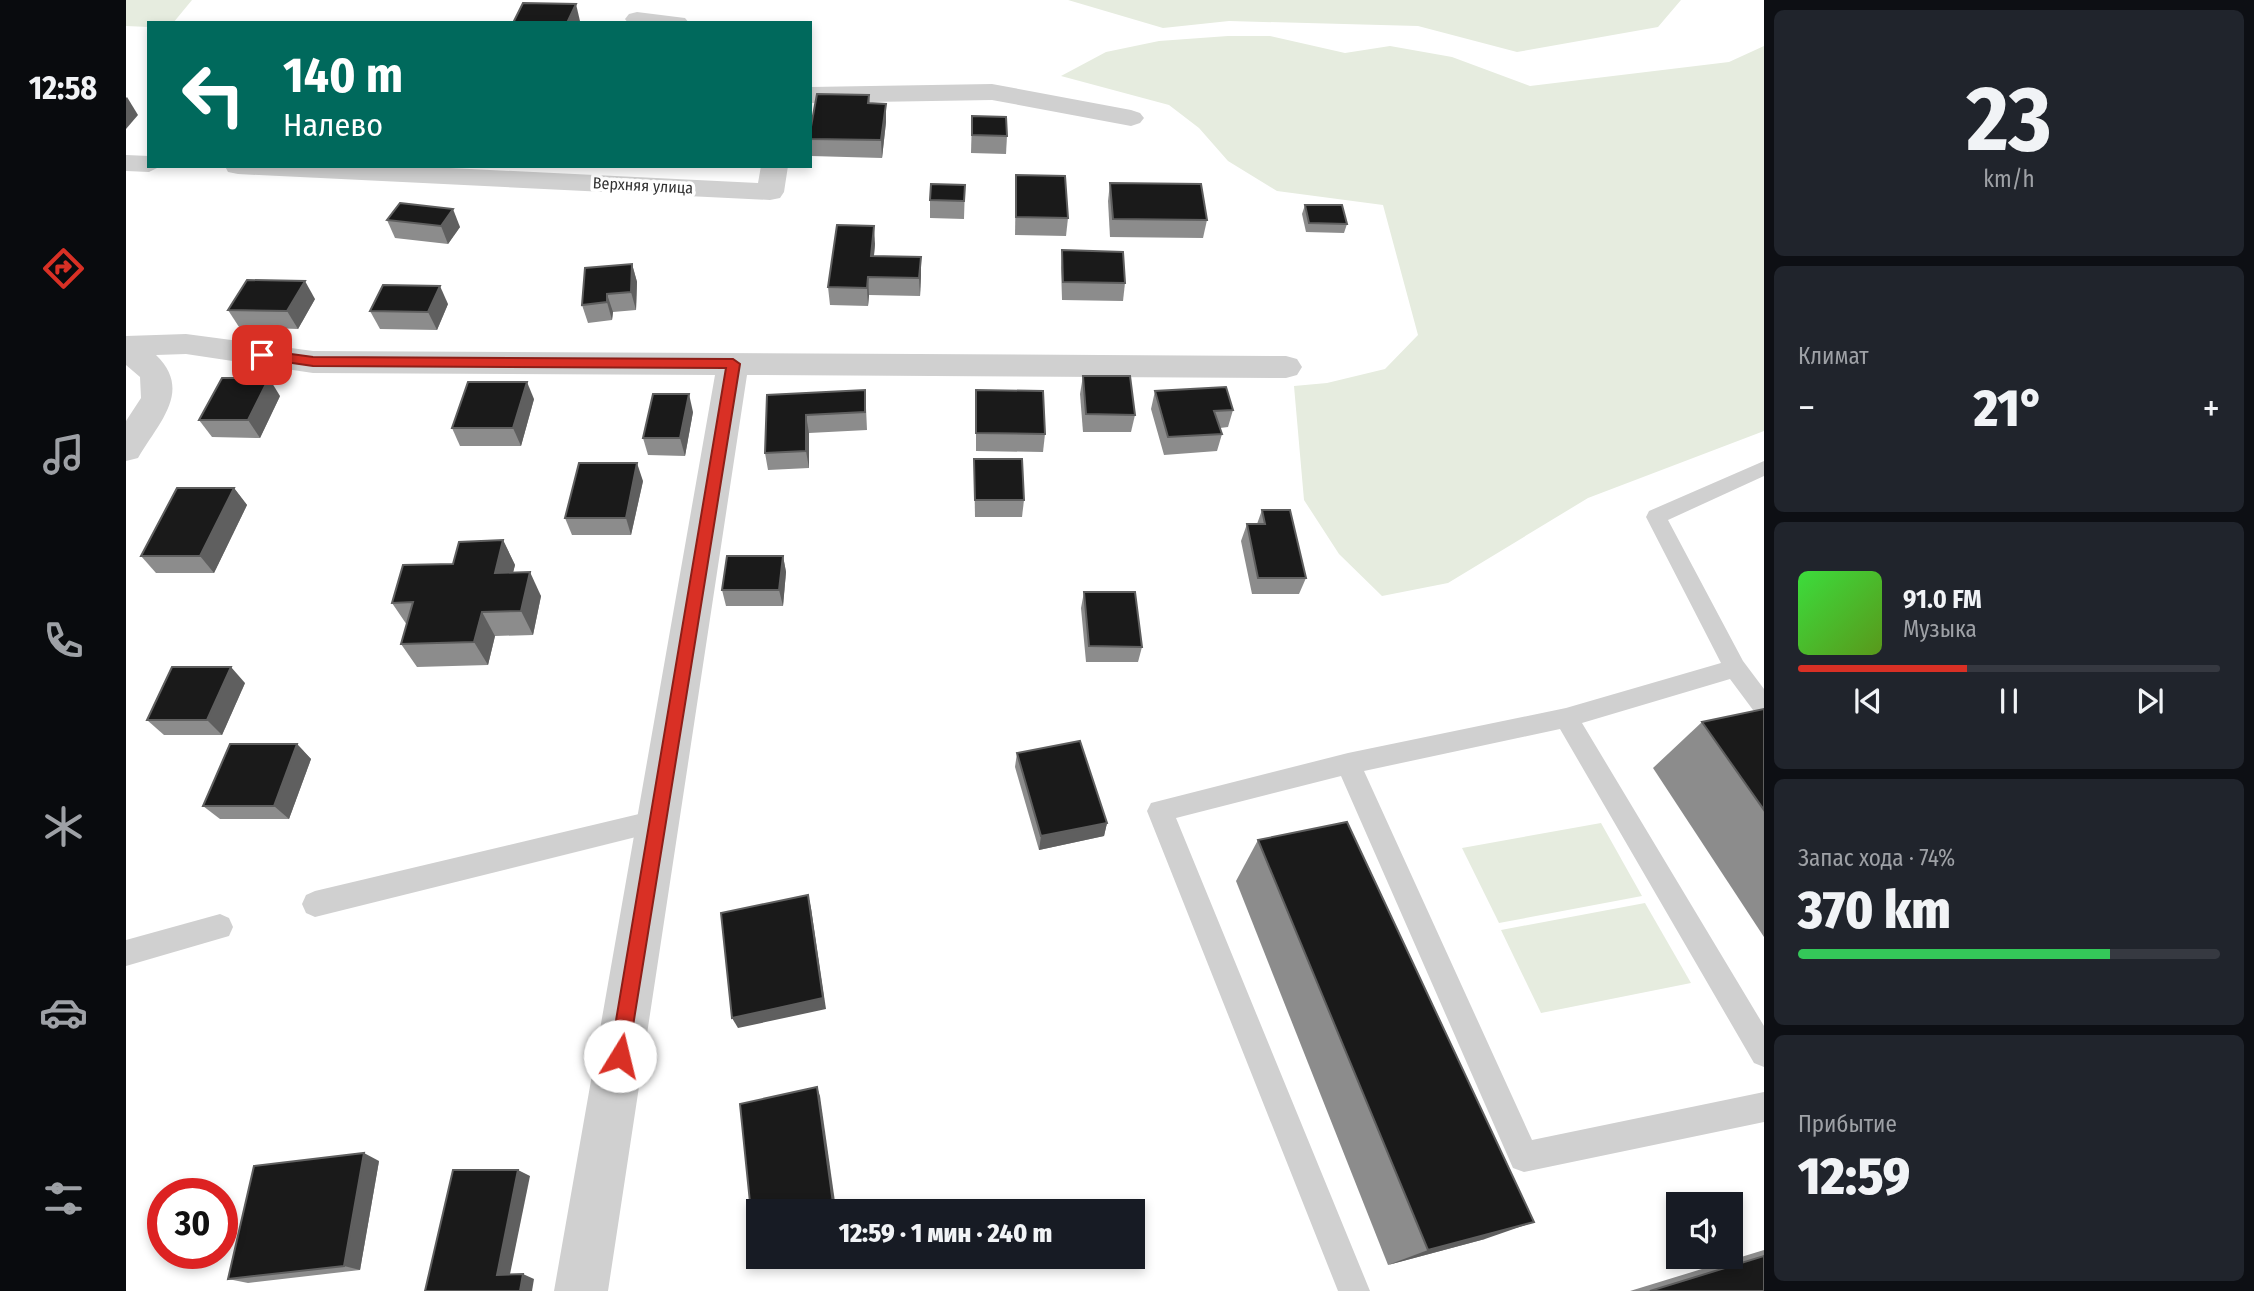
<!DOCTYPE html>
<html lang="ru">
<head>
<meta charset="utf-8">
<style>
	:root { --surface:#171b24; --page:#20242c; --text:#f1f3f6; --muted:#9ea1a6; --line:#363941; --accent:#d93025 }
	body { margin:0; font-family:"Fira Sans Condensed",sans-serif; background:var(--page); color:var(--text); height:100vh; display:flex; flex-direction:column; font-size:26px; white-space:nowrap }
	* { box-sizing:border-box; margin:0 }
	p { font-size:23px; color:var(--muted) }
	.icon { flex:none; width:38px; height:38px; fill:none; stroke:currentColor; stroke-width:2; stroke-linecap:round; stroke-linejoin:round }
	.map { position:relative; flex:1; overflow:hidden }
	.details { display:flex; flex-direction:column; gap:10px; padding:10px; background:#0d0f14; width:490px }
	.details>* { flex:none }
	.banner { position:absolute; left:21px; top:21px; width:665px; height:147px; border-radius:0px; box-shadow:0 4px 10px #0003; background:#00695c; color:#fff; overflow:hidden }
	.controls { position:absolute; left:1540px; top:1192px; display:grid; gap:14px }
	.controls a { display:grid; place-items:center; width:77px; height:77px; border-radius:0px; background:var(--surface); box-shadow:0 4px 10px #0003; font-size:35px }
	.speed { position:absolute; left:21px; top:1178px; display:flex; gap:14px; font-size:35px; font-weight:700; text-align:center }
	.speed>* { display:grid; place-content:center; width:91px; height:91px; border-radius:50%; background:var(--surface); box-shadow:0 4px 10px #0003; line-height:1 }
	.speed .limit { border:10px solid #d22; background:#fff; color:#111 }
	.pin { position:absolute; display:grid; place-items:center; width:60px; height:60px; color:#fff; margin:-30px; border-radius:14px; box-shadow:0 4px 10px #0006 }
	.me { position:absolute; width:77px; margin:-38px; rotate:9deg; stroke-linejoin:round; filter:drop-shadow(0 0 5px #0008) }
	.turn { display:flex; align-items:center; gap:24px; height:147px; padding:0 21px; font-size:32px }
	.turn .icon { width:91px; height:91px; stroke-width:2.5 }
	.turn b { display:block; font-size:49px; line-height:60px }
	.big { font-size:52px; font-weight:800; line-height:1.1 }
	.details .widget { flex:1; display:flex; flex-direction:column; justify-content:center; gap:10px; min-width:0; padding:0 24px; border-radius:10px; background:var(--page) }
	.details .dial { align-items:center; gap:0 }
	.dial b { font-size:91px; line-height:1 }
	.song { display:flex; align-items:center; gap:21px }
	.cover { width:84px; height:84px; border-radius:10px; background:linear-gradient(135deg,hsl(120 70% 55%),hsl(90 70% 35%)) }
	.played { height:7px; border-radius:4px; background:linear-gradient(90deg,var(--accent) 40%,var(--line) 40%) }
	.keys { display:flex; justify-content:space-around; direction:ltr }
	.heat { display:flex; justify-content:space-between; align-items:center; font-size:38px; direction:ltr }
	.charge { height:10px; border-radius:5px; background:linear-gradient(90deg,#34c759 74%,var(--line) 0) }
	.trip { position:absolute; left:620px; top:1199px; width:399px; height:70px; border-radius:0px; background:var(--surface); box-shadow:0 4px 10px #0003; font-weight:800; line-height:70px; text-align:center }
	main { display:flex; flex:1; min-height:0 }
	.menu { display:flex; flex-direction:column; width:126px; justify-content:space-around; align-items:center; background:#090b0e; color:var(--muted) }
	.menu .icon { width:49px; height:49px }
	.menu .active { color:var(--accent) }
	.menu b { font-size:32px; color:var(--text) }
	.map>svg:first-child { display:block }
	.green { fill:#e6ecdf }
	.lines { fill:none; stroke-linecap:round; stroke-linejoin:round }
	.lane { fill:#d0d0d0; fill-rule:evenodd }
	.street { fill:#d0d0d0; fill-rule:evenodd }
	.wall { fill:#8c8c8c }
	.shaded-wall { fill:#5f5f5f }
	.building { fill:#1a1a1a; stroke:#5f5f5f; stroke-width:2 }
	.route { fill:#d93025; stroke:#8d1f18; stroke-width:2 }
	.labels { text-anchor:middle; stroke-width:7; stroke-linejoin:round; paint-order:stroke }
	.far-street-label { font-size:16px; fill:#333; stroke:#fff }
</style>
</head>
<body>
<main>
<nav class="menu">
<b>12:58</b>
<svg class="icon active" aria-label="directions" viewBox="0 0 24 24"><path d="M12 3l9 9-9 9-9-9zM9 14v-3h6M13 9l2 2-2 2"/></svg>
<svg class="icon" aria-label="music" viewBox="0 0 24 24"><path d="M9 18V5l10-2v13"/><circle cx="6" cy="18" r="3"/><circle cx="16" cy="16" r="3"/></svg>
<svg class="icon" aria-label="phone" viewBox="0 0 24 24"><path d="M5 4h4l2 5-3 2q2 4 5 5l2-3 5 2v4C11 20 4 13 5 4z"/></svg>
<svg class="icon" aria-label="climate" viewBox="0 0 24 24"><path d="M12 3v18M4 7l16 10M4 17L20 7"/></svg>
<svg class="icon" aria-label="car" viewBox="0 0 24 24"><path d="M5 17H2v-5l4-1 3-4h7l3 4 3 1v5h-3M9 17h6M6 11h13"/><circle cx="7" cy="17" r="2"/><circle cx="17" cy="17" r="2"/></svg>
<svg class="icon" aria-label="filters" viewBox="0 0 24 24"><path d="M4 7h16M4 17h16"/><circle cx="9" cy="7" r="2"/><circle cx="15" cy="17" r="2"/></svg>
</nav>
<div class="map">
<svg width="1638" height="1291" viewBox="0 0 1638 1291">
	<rect width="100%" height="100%" fill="#fff"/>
	<g class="green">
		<polygon points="0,0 66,0 47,23 23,23 23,27 0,26"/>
		<polygon points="942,0 1638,0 1555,0 1532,27 1391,52 1292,26 1103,21 1037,28"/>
		<polygon points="1102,36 1144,36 1219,53 1264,46 1326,57 1404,86 1603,62 1638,46 1638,431 1462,498 1322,583 1256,596 1213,554 1178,500 1168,386 1201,383 1259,369 1292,335 1257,205 1151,191 1102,161 1073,128 1043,105 935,76 980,52 1033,41"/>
		<polygon points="1475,823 1516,896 1373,923 1336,848"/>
		<polygon points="1519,903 1565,983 1415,1013 1375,930"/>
	</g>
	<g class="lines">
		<g class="lane">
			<polygon points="1638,461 1638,476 1542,520 1617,661 1638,689 1638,717 1630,714 1604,679 1456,723 1638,1026 1638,1067 1628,1063 1434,729 1238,771 1406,1140 1638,1092 1638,1122 1398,1172 1387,1168 1215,776 1050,818 1244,1291 1212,1291 1021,811 1025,803 1222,753 1440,708 1595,663 1520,517 1523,511"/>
			<polygon points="534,809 543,812 547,820 543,828 534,831 189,917 180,913 176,904 180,895 189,891"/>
			<polygon points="94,914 103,918 107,927 103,936 0,966 0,940"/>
		</g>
		<g class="street">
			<polygon points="511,12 559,18 563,23 502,23 499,19 503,14"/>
			<polygon points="866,84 1005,110 1014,113 1018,118 1014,123 1005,126 866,100 684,103 684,87"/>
			<polygon points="0,155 23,156 23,166 35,166 23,172 0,171"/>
			<polygon points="99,166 284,166 632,183 635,166 662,166 658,192 654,198 644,200 112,174 102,172"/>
			<path d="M 60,334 L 187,351 L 1160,356 L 1171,359 L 1176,367 L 1171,375 L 1160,378 L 621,375 L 482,1291 L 428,1291 L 589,375 L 187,373 L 60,354 L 30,355 C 67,391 33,422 12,458 L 0,461 L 0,421 L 15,398 L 14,377 L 0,365 L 0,336 Z"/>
		</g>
	</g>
	<g class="wall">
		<polygon points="743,95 744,103 760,122 756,158 685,156 684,132"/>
		<polygon points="846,116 881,136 880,154 845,153"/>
		<polygon points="890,175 942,218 940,236 889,235"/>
		<polygon points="984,183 1081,220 1077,238 984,237 982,201"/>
		<polygon points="839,185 838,219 804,218 804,200"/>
		<polygon points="1179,205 1221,224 1218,233 1180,232 1176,214"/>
		<polygon points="261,220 334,227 322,244 269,238"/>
		<polygon points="749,244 748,256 795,275 794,296 743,295 742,306 704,305 702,287"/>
		<polygon points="936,250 999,283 997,301 936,300 935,268"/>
		<polygon points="506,264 511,282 510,310 487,312 486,320 462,323 456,305"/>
		<polygon points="189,299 172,329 113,327 102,310"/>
		<polygon points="322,304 311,330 254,329 244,311"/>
		<polygon points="957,376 1009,415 1005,432 957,432 954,394"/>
		<polygon points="1029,391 1107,410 1102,427 1094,428 1096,434 1091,451 1038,455 1025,409"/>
		<polygon points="641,395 740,408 741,430 683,433 683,468 642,470 639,453"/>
		<polygon points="154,396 134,438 86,437 73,420"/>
		<polygon points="408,399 395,446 334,446 326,428"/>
		<polygon points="850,408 919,434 917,452 850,451"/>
		<polygon points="567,412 559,456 522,455 517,438"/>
		<polygon points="848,459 898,500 896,517 849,517"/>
		<polygon points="517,481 505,535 446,535 439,518"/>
		<polygon points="108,488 121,505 88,573 30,573 15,556"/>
		<polygon points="1136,510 1180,578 1173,594 1126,594 1115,541 1121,524 1131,524"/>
		<polygon points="377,540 389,565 387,572 415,596 407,635 369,636 362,665 291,667 275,644 281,625 266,603"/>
		<polygon points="657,556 660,572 657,606 600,606 596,590"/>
		<polygon points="958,592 1016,647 1012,662 960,662 955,608"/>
		<polygon points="119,683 96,735 38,735 21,720"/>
		<polygon points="1638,709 1638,937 1527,768 1576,722"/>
		<polygon points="171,744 185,759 163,819 94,819 77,806"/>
		<polygon points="891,753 981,823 978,836 913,850 889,767"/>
		<polygon points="1132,840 1359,1239 1262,1265 1110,881"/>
		<polygon points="253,1161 234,1270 122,1283 102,1279"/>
		<polygon points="1638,1250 1638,1291 1504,1291"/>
	</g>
	<g class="shaded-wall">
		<polygon points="450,4 454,21 453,23 441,23"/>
		<polygon points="1,97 12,115 0,129 0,98"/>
		<polygon points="760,104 760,122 756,158 755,140"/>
		<polygon points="327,209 334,227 322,244 315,226"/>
		<polygon points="748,226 749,244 746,274 745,256"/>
		<polygon points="795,257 795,275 794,296 793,278"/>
		<polygon points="506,264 511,282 510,310 505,292"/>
		<polygon points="742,277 743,295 742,306 741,288"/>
		<polygon points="179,281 189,299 172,329 161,311"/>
		<polygon points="314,286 322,304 311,330 302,312"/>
		<polygon points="481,294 487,312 486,320 481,302"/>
		<polygon points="143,378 154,396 134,438 122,420"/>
		<polygon points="401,382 408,399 395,446 387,428"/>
		<polygon points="563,394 567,412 559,456 554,438"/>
		<polygon points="680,415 683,433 683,468 680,451"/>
		<polygon points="511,463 517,481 505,535 500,518"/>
		<polygon points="108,488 121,505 88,573 74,556"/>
		<polygon points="377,540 389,565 381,597 369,573"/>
		<polygon points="657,556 660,572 657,606 653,590"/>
		<polygon points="404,572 415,596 407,635 395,611"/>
		<polygon points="356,612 369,636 362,665 348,642"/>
		<polygon points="105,667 119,683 96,735 81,720"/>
		<polygon points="171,744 185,759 163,819 148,806"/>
		<polygon points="981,823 978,836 913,850 915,836"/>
		<polygon points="682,895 685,908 700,1009 612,1028 606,1018"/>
		<polygon points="691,1087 694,1096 710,1209 701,1211 672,1211"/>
		<polygon points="238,1153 253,1161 234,1270 218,1266"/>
		<polygon points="392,1170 404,1176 383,1279 371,1275"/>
		<polygon points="632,1220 632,1227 631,1227 626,1222"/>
		<polygon points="1408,1222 1359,1239 1262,1265 1302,1250"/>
		<polygon points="397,1274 408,1279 406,1291 394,1291"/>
	</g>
	<g class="building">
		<polygon points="397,3 450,4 441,23 387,23"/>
		<polygon points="691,94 743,95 742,103 760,104 755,140 684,139 684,132"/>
		<polygon points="846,116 880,117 881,136 846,135"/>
		<polygon points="890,175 939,176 942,218 890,217"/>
		<polygon points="984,183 1075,184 1081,220 987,219"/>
		<polygon points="805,184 839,185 838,201 804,200"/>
		<polygon points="274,203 327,209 315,226 261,220"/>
		<polygon points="1179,205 1216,205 1221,224 1183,223"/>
		<polygon points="711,225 748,226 745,256 795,257 793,278 742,277 741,288 702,287"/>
		<polygon points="936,250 997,252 999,283 937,282"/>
		<polygon points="506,264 505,292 481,294 481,302 456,305 459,268"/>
		<polygon points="121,280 179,281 161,311 102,310"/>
		<polygon points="257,285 314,286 302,312 244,311"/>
		<polygon points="957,376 1004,376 1009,415 960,414"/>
		<polygon points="96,378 143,378 122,420 73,420"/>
		<polygon points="342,382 401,382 387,428 326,428"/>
		<polygon points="1100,387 1107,410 1088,411 1096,434 1042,437 1029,391"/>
		<polygon points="739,390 739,412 680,415 680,451 639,453 641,395"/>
		<polygon points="850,390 917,391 919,434 850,433"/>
		<polygon points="527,394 563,394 554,438 517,438"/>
		<polygon points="848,459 896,459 898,500 849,500"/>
		<polygon points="453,463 511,463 500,518 439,518"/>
		<polygon points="51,488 108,488 74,556 15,556"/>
		<polygon points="1136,510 1164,510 1180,578 1132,578 1121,524 1139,524"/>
		<polygon points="377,540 369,573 404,572 395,611 356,612 348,642 275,644 287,602 266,603 277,565 327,564 333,542"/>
		<polygon points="601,556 657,556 653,590 596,590"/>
		<polygon points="958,592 1009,592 1016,647 963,646"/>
		<polygon points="46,667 105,667 81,720 21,720"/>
		<polygon points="1638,709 1638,810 1576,722"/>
		<polygon points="954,741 981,823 915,836 891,753"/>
		<polygon points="104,744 171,744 148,806 77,806"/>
		<polygon points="1221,822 1408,1222 1302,1250 1132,840"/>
		<polygon points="682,895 697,998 606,1018 595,913"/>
		<polygon points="691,1087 707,1203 672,1211 632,1211 632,1220 626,1222 614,1104"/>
		<polygon points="238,1153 218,1266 102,1279 128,1166"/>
		<polygon points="327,1170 392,1170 371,1275 397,1274 394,1291 299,1291"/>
		<polygon points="1638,1256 1638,1291 1524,1291"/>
	</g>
	<polygon class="route" points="136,350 187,357 607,359 614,364 501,1063 494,1066 487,1063 484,1056 600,368 187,366 132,358 130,355"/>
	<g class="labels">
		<g class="far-street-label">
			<text transform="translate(517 185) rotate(3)" y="6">Верхняя улица</text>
		</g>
	</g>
</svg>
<div class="controls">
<a><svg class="icon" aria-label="sound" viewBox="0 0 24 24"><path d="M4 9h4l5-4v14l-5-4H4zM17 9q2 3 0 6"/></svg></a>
</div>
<div class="speed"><div class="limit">30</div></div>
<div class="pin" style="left:136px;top:355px;background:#d93025"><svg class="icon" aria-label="arrive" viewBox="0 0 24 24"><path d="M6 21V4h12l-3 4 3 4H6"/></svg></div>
<svg class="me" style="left:494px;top:1056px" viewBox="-20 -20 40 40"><circle r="19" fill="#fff"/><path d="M0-13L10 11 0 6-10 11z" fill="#d93025"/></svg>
<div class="trip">12:59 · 1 мин · 240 m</div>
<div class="banner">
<div class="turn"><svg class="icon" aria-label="left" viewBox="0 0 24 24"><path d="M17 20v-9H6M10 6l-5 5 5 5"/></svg><div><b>140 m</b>Налево</div></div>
</div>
</div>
<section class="details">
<div class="widget dial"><b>23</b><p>km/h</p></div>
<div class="widget"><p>Климат</p>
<div class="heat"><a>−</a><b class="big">21°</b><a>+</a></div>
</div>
<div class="widget">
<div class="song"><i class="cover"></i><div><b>91.0 FM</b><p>Музыка</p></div></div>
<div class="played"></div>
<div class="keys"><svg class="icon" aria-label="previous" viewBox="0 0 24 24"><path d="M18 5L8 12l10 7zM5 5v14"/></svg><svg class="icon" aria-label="pause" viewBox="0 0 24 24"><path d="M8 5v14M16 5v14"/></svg><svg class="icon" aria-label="next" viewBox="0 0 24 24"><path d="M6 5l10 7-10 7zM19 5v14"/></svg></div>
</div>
<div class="widget"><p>Запас хода · 74%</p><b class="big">370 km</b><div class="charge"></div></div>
<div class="widget"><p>Прибытие</p><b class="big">12:59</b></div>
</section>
</main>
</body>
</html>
